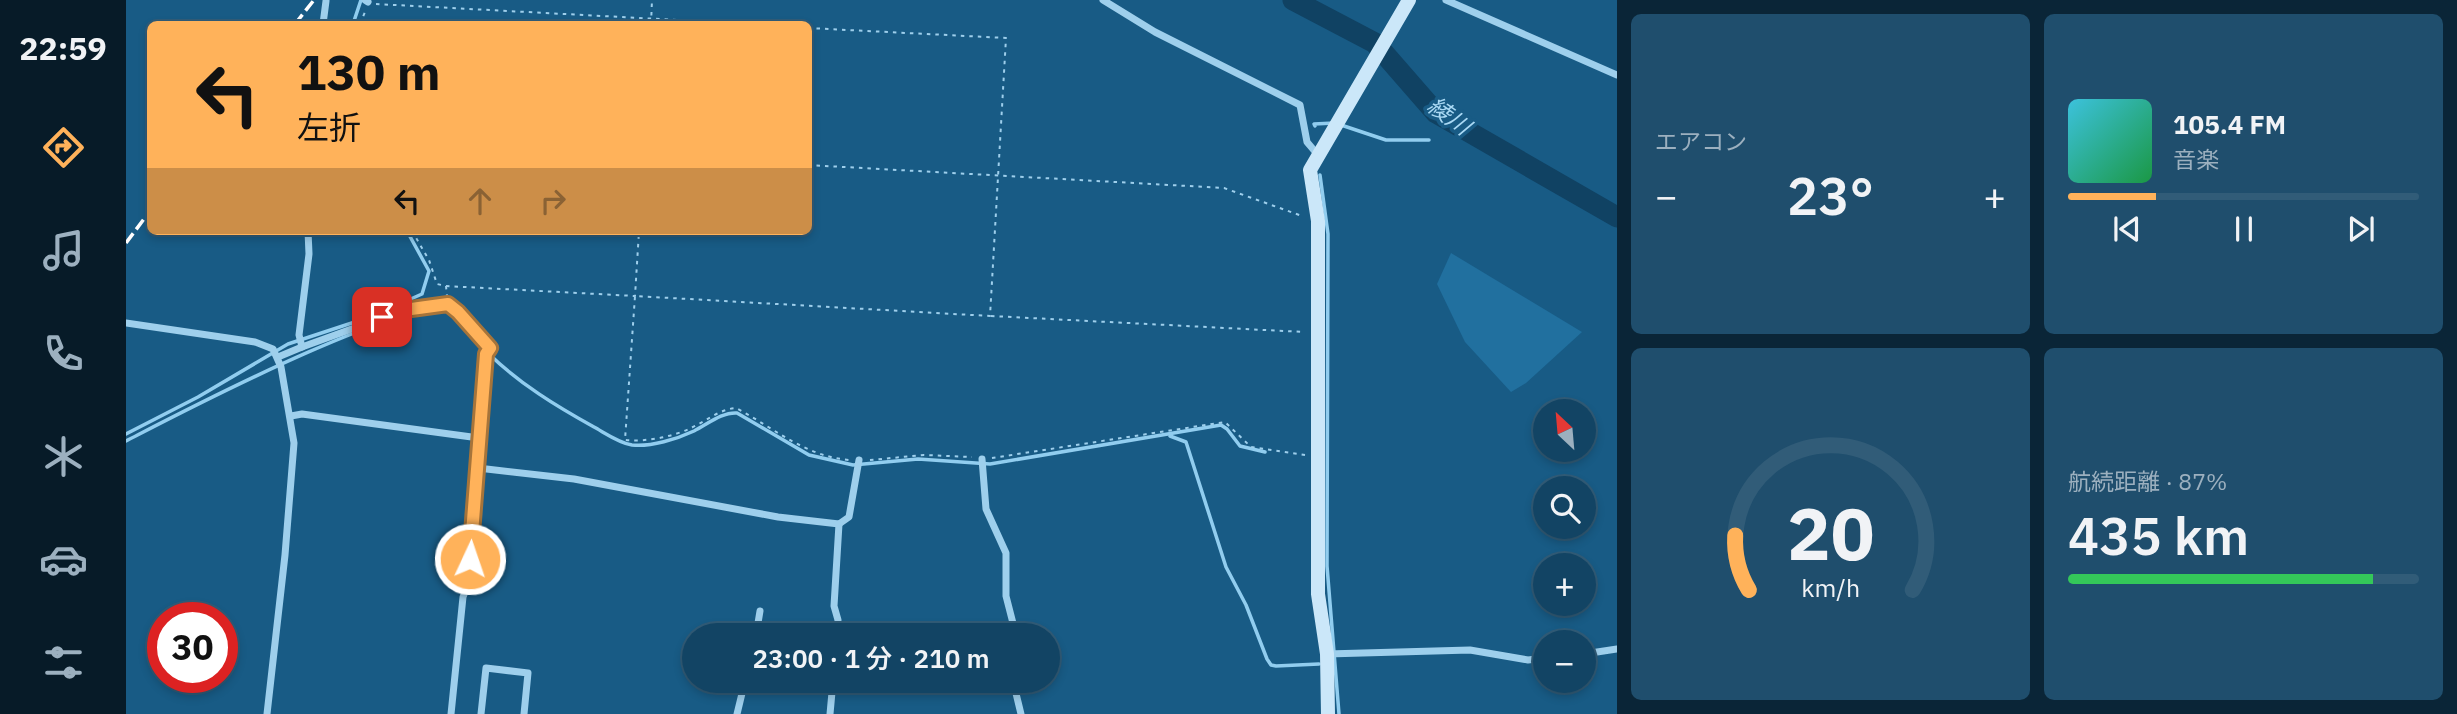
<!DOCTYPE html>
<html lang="ja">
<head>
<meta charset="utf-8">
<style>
	:root { --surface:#124464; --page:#1f4e6d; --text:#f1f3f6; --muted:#9cb0bf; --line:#315c78; --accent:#ffb25a }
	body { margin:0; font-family:"IBM Plex Sans","Noto Sans JP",sans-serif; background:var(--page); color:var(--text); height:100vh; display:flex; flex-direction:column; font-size:26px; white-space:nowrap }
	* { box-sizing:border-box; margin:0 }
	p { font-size:23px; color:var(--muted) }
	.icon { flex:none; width:38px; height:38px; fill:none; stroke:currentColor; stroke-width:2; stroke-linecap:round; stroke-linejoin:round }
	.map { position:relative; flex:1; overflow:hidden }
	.side { display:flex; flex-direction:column; gap:14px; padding:14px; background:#0a2537; width:840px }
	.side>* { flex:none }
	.hud { position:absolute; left:21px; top:21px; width:665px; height:214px; border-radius:10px; box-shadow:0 4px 10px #0003,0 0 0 2px var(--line); background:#ffb25a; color:#111; overflow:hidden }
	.needle { width:46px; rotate:334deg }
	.buttons { position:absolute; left:1407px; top:399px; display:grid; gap:14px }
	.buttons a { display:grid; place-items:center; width:63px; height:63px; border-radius:50%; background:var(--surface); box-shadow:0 4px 10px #0003,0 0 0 2px var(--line); font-size:35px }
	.speed { position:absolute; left:21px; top:602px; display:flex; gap:14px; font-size:35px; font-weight:700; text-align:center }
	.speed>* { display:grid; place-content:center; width:91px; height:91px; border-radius:50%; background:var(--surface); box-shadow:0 4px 10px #0003,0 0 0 2px var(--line); line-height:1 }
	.speed .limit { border:10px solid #d22; background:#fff; color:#111 }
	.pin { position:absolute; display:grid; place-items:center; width:60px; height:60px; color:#fff; margin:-30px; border-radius:14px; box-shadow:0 4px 10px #0006 }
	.me { position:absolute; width:77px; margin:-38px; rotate:3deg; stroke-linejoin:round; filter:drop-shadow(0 0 5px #0008) }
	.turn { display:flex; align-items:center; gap:24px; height:147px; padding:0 35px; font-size:32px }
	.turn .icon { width:91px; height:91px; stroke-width:2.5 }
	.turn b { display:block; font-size:49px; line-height:60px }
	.lanes { display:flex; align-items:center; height:66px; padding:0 35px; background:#0003; justify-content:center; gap:35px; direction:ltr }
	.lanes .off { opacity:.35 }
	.big { font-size:52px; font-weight:600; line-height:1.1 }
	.side .tile { flex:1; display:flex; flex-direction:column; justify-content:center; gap:10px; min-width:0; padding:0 24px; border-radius:10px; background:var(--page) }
	.side .dial { align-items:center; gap:0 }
	.dial svg { height:182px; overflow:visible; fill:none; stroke:var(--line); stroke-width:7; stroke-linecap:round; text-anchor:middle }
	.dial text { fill:var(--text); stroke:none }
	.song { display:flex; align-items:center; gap:21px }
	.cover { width:84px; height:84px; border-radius:10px; background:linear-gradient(135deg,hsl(190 70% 55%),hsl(140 70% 35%)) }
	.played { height:7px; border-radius:4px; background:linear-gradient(90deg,var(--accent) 25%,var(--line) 25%) }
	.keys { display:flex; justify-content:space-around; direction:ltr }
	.heat { display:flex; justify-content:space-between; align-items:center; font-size:38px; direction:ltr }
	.charge { height:10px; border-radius:5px; background:linear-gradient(90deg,#34c759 87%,var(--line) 0) }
	.side .tiles { flex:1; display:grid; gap:14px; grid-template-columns:repeat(2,1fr) }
	.trip { position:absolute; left:556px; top:623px; width:378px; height:70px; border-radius:35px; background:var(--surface); box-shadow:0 4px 10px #0003,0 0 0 2px var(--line); font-weight:600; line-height:70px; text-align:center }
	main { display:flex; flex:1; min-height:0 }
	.menu { display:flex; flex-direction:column; width:126px; justify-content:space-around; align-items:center; background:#071b28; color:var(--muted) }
	.menu .icon { width:49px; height:49px }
	.menu .current { color:var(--accent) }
	.menu b { font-size:32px; color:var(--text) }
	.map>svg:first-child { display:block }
	.green { fill:#21709f }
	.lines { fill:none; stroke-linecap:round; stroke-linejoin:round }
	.stream { stroke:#91cdef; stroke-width:3.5 }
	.river { stroke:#104263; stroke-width:21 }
	.path { stroke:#9ecfec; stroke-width:2; stroke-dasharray:3.5 5; stroke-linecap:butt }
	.street { stroke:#9ecfec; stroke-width:7 }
	.secondary { stroke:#cbe7f9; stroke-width:14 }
	.rail { stroke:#fff; stroke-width:3.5; stroke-dasharray:12 5; stroke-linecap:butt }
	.route-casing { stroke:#a6743a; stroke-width:18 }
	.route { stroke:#ffb25a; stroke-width:12 }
	.labels { text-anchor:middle; stroke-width:7; stroke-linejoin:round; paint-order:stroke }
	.water-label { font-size:23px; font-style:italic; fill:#aad9f4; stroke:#185b85 }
</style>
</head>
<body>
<main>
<nav class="menu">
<b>22:59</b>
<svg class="icon current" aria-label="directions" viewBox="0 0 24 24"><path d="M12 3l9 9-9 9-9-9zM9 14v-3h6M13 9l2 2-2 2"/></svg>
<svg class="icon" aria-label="music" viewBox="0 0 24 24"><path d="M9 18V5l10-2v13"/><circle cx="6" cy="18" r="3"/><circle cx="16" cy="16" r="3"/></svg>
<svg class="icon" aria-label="phone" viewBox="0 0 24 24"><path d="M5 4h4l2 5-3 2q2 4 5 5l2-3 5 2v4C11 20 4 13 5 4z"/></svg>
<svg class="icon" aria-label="climate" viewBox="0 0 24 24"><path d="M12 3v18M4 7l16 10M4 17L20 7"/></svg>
<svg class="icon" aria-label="car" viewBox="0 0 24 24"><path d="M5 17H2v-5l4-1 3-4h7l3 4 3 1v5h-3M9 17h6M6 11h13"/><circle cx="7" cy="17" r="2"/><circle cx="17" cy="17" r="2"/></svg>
<svg class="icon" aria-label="filters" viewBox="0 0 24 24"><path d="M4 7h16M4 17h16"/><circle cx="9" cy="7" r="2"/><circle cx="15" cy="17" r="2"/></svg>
</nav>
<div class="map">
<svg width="1491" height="714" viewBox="0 0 1491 714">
	<rect width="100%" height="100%" fill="#185b85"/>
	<polygon class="green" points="1325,253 1456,332 1400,383 1385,392 1339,342 1311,284"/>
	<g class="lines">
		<g class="stream">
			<polyline points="227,24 235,0"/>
			<polyline points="1215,125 1260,140 1303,140"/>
			<polyline points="1189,126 1188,124 1208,123"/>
			<polyline points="1194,175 1202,234 1201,566 1213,714"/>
			<polyline points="0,434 72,397 162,344 244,317 296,294 303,271 281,231"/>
			<polyline points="1044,436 1060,442 1100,567 1120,605 1141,659 1145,665 1150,666 1193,664"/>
			<path d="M 0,441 C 45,418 292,287 328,314 C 342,324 351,342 363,354 C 394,384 430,406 468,427 C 479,433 493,443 506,445 C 525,447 551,439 568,431 C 582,424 596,412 611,413 L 683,455 L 727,465 L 792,459 L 864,464 L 1095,425 L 1101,429 L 1114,446 L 1139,452"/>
		</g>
		<polyline class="river" points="1167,0 1249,43 1310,113 1491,217"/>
		<g class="path">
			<polyline points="250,4 627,24"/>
			<polyline points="234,24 239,12"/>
			<polyline points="525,24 526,0"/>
			<path d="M 682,28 L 880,38 L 864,316 L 509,296 L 499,440 C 520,442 546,437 565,428 C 580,421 594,409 610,408 C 648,428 680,457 724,460"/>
			<polyline points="682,165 1098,188 1176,216"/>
			<polyline points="286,231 303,260 311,284 320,286 321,296"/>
			<polyline points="320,286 509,296 513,231"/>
			<polyline points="865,316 1178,332"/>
			<polyline points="866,458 1099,422 1125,447 1179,455"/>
			<polyline points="744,460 798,455 846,457"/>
		</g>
		<g class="street">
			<polyline points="239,0 242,2"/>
			<polyline points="977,0 1029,32 1174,105 1181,142 1192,155"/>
			<polyline points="1320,0 1491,75"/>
			<polyline points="197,24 200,1"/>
			<polyline points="0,323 129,342 147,349 155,367 168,443 159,555 141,714"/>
			<polyline points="176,347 173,335 183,254 182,231"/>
			<polyline points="152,357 176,347 278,310 322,304 332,312 364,348 360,354 344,559 341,587 337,597 325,714"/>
			<polyline points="165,416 176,414 353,438"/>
			<polyline points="856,459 860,509 880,553 880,596 890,635"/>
			<polyline points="352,468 448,479 652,517 713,524 723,517 733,460"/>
			<polyline points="630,635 634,611"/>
			<polyline points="711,635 712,620 708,606 713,524"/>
			<polyline points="1201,654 1344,650 1402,660 1419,658"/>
			<polyline points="1458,654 1491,649"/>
			<polyline points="887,681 895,714"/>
			<polyline points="355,714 360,668 402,673 398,714"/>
			<polyline points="611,714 619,681"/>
			<polyline points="704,714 707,681"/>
		</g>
		<polyline class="secondary" points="1202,714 1201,654 1192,594 1192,221 1184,170 1283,0"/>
		<g class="rail">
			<polyline points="169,24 188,0"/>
			<polyline points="0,243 24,211"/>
		</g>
	</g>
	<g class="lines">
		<defs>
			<polyline id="route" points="256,317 278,310 322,304 332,312 364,348 360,354 344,559"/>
		</defs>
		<use href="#route" class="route-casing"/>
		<use href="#route" class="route"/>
	</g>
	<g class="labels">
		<g class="water-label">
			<text transform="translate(1323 116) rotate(36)" y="8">綾川</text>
		</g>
	</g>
</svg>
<div class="buttons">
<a><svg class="needle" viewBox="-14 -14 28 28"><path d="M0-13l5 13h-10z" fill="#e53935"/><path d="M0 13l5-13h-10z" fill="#9cb0bf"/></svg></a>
<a><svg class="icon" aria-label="search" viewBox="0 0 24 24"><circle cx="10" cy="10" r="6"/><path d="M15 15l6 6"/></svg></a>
<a>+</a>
<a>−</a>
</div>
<div class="speed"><div class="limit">30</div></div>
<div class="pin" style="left:256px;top:317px;background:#d93025"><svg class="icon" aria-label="arrive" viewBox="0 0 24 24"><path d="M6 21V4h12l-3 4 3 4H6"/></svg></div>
<svg class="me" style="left:344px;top:559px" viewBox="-20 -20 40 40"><circle r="17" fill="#ffb25a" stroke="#fff" stroke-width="3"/><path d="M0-11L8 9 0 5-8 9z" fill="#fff"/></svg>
<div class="trip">23:00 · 1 分 · 210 m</div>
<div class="hud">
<div class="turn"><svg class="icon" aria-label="left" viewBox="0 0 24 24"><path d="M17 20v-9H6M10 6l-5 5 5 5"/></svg><div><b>130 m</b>左折</div></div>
<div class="lanes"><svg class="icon" aria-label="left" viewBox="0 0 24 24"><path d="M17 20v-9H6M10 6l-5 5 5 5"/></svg><svg class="icon off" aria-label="ahead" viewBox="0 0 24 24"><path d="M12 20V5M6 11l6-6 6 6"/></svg><svg class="icon off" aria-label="right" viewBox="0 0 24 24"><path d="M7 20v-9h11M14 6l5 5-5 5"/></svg></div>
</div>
</div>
<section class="side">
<div class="tiles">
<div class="tile"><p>エアコン</p>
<div class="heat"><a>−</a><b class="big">23°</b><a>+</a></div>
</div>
<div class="tile">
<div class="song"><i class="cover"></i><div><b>105.4 FM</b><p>音楽</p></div></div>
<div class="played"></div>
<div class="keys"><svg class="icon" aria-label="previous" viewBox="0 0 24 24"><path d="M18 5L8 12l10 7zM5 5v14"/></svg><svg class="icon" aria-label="pause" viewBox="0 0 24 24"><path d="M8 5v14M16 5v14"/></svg><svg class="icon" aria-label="next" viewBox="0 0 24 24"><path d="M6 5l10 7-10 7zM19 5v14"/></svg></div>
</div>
<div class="tile dial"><svg viewBox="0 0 100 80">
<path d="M14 69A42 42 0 1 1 86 69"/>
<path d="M14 69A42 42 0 0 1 8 45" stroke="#ffb25a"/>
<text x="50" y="56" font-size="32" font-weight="700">20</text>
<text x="50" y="72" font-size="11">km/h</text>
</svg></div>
<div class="tile"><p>航続距離 · 87%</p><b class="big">435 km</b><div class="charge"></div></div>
</div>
</section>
</main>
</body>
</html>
